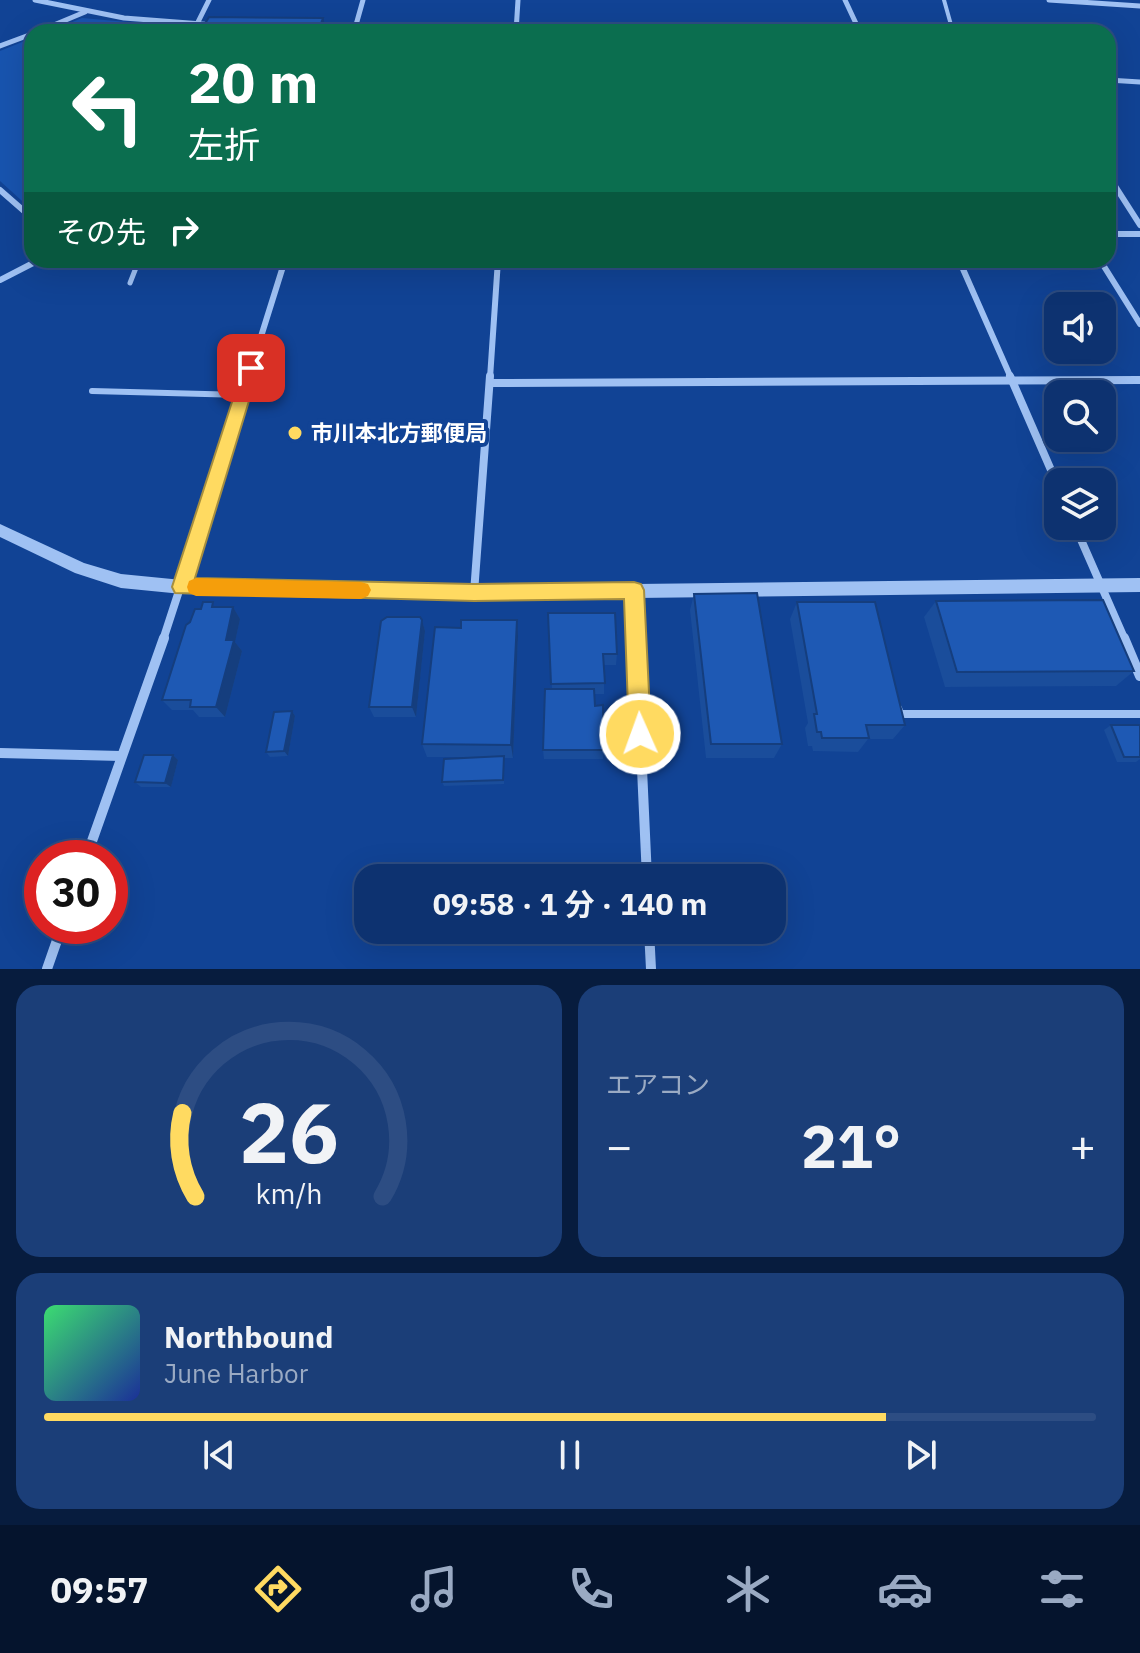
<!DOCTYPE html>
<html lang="ja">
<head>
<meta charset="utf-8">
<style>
	:root { --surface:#0d3270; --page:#1b3e78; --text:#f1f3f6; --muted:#9aaac3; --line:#2d4d83; --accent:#ffda61 }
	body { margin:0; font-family:"IBM Plex Sans","Noto Sans JP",sans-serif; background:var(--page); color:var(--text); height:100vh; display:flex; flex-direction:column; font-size:30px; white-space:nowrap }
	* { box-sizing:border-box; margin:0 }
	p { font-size:26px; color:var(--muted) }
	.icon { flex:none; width:44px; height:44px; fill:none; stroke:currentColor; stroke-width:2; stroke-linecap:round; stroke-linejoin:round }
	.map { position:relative; height:969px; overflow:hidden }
	.drawer { display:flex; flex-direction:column; gap:16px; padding:16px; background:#071c3e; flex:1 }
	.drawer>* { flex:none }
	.guide { position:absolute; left:24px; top:24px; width:1092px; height:244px; border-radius:24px; box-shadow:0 8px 32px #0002,0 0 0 2px var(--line); background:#0b6e4f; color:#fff; overflow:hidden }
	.controls { position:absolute; left:1044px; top:292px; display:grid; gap:16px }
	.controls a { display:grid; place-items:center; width:72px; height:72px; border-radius:16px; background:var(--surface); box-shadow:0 8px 32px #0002,0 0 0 2px var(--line); font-size:40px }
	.speed { position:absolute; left:24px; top:840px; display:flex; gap:16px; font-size:40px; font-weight:700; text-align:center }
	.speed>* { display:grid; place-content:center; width:104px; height:104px; border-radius:50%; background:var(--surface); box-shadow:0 8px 32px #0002,0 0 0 2px var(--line); line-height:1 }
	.speed .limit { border:12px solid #d22; background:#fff; color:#111 }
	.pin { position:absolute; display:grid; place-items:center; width:68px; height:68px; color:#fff; margin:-34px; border-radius:16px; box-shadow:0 4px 12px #0006 }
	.me { position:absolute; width:88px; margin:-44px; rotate:358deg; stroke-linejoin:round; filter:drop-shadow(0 0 6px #0008) }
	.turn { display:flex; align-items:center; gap:28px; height:168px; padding:0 32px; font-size:36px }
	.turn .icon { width:104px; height:104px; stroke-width:2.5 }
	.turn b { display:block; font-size:56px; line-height:68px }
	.then { display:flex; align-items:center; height:76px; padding:0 32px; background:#0003; gap:16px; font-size:30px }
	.big { font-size:60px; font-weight:700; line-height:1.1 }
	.drawer .widget { flex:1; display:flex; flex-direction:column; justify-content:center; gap:12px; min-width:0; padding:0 28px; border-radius:24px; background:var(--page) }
	.drawer .dial { align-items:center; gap:0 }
	.dial svg { height:208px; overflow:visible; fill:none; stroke:var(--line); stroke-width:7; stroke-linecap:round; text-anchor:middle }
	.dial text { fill:var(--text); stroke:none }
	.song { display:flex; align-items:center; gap:24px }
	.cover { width:96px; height:96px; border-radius:12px; background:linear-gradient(135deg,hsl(140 70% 55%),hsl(230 70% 35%)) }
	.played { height:8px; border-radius:4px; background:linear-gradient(90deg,var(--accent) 80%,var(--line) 80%) }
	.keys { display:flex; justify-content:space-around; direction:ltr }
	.heat { display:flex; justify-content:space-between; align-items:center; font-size:44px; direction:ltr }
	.drawer .tiles { flex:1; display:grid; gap:16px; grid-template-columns:1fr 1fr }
	.widget:last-child { grid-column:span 2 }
	.trip { position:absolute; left:354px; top:864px; width:432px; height:80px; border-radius:24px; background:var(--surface); box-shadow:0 8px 32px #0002,0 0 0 2px var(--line); font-weight:700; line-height:80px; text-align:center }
	.dock { display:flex; height:128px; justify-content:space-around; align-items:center; background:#05142d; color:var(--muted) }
	.dock .icon { width:56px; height:56px }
	.dock .active { color:var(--accent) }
	.dock b { font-size:36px; color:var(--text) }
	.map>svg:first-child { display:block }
	.green { fill:#1854af }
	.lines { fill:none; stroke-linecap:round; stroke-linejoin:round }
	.service-far3 { stroke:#9fc1f3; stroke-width:4 }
	.service-far2 { stroke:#9fc1f3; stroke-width:5 }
	.service-far1 { stroke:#9fc1f3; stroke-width:6 }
	.service { stroke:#9fc1f3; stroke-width:8 }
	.minor-far3 { stroke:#9fc1f3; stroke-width:5 }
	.minor-far2 { stroke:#9fc1f3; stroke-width:6 }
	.minor-far1 { stroke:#9fc1f3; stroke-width:8 }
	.minor { stroke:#9fc1f3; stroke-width:10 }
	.tertiary { fill:#9fc1f3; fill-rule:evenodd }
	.wall { fill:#1a4d9b }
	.shaded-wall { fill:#153e7e }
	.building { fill:#1e59b4; stroke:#153e7e; stroke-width:2 }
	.route { fill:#ffda61; stroke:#a68e3f; stroke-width:2 }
	.slow { fill:#f59e0b }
	.poi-dot { fill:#ffda61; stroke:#114395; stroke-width:3 }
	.labels { text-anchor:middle; stroke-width:8; stroke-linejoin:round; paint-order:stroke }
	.poi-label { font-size:22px; font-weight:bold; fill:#fff; stroke:#114395; text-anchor:start }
</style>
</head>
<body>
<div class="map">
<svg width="1140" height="969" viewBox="0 0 1140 969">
	<rect width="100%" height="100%" fill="#114395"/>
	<g class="green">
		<polygon points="82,18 185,27 182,32 48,32"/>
		<polygon points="32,38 32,210 0,181 0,51"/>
	</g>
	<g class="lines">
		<polyline class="service-far3" points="944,0 953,32"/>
		<polyline class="service-far2" points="130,283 139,260"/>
		<polyline class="service-far1" points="92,391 243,395"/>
		<polyline class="service" points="898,708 900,714 1140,714"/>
		<g class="minor-far3">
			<polyline points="35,0 124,18 215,25"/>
			<polyline points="845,0 860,32"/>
			<polyline points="1049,0 1140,6"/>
			<polyline points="316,30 348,32"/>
			<polyline points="37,32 85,12"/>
			<polyline points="193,32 209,0"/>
			<polyline points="354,32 363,0"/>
			<polyline points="516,32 518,0"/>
			<polyline points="0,46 32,34"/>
			<polyline points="1108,80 1140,82"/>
		</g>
		<g class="minor-far2">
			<polyline points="1108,175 1140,225"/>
			<polyline points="0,190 32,218"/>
			<polyline points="1108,234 1140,234"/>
			<polyline points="959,260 1011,378"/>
			<polyline points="1100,260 1140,324"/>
			<polyline points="0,280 39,260"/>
			<polyline points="248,378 285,260"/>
			<polyline points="490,378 498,260"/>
		</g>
		<g class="minor-far1">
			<polyline points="1010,376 1058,486"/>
			<polyline points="490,383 1140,380"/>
			<polyline points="1075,526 1125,640"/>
			<polyline points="634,590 636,640"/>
			<polyline points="474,593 490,376"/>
			<polyline points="163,640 249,376"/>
		</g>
		<g class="minor">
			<polyline points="636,638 647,878"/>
			<polyline points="1124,638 1140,676"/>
			<polyline points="0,753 121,756"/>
			<polyline points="86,858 164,638"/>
			<polyline points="649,930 651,969"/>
			<polyline points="47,969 62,926"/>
		</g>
		<polygon class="tertiary" points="0,524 84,563 121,574 182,580 474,586 1140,578 1140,592 474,600 182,594 121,588 75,573 0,537"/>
	</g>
	<g class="wall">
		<polygon points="694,594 782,744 774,758 706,758 690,610"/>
		<polygon points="936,601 1134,671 1116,686 945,687 924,617"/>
		<polygon points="797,602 905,725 893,739 868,739 858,752 813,751 812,746 808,746 805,728 808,723 790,619"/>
		<polygon points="217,607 233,607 240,619 235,642 242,651 225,717 199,717 193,710 172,710 162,700 201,609"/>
		<polygon points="548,613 617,654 616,665 604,665 604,694 594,694 595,706 604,750 603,759 544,759 543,750 552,689"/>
		<polygon points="422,620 425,631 416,717 374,717 369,707"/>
		<polygon points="517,620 518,636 513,758 504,758 504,784 444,786 442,782 472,757 427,757 422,744 461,628"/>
		<polygon points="292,711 295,716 288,756 270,757 266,752"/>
		<polygon points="1111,725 1140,725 1140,759 1136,762 1117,762 1104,730"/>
		<polygon points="173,755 178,760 171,787 141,787 135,782"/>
	</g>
	<g class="shaded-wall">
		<polygon points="323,18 327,32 318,32"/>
		<polygon points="233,607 240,619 235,642 242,651 225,717 216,707 226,640"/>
		<polygon points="422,620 425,631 416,717 412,707"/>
		<polygon points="517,620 518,636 513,758 511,745"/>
		<polygon points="292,711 295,716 288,756 284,751"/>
		<polygon points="173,755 178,760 171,787 165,783"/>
	</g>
	<g class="building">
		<polygon points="209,17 323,18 318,32 200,32"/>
		<polygon points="757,593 782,744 711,744 694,594"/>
		<polygon points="1103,600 1134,671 957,672 936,601"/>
		<polygon points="203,602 213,602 212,607 233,607 226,640 234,640 216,707 190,707 191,700 162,700 186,625 190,622 195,609 201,609"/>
		<polygon points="797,602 875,602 905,725 866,725 869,738 822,738 821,732 817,732 814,714 817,714"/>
		<polygon points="548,613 615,613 617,654 603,654 605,683 551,684"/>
		<polygon points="387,617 420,617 422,620 412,707 369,707 381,621"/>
		<polygon points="461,620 517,620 511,745 422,744 435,627 461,628"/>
		<polygon points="545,689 594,689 595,706 603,705 604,750 543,750"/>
		<polygon points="292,711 284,751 266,752 274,712"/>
		<polygon points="1111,725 1140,725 1140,757 1124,757"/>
		<polygon points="144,755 173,755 165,783 135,782"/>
		<polygon points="504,756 503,780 442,782 444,759"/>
	</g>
	<polygon class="route" points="251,362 259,368 195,578 474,584 634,582 641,584 644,590 651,734 648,742 640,745 633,742 629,734 624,599 474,601 175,593 172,587 243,368"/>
	<polygon class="slow" points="196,578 361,582 368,584 371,590 368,596 361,599 196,596 189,593 187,587 189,581"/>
	<circle class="poi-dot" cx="295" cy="433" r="8"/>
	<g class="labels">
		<g class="poi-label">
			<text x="311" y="441">市川本北方郵便局</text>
		</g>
	</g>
</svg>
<div class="controls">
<a><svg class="icon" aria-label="sound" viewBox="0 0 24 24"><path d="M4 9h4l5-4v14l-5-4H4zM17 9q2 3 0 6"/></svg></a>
<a><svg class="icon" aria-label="search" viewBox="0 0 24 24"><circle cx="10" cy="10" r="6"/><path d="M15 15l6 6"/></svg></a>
<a><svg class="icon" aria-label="layers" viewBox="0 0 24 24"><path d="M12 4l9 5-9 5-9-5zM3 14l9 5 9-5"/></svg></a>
</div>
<div class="speed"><div class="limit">30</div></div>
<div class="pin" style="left:251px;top:368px;background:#d93025"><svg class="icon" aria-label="arrive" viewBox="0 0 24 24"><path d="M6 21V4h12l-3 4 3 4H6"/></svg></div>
<svg class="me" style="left:640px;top:734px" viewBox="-20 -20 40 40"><circle r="17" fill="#ffda61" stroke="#fff" stroke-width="3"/><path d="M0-11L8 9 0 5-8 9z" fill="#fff"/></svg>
<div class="trip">09:58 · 1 分 · 140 m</div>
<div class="guide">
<div class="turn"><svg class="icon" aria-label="left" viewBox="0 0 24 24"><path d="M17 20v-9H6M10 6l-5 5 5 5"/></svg><div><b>20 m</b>左折</div></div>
<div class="then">その先<svg class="icon" aria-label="right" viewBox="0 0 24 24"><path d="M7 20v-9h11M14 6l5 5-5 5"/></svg></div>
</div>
</div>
<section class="drawer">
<div class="tiles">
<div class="widget dial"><svg viewBox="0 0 100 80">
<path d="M14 69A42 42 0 1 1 86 69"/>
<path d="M14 69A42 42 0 0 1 9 37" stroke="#ffda61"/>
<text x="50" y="56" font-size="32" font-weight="700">26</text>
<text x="50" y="72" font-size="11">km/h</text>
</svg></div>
<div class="widget"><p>エアコン</p>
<div class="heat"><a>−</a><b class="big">21°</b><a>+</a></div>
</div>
<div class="widget">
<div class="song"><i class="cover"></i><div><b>Northbound</b><p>June Harbor</p></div></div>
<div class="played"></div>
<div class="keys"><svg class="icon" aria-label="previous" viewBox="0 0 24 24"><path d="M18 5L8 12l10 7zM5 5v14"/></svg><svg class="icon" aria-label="pause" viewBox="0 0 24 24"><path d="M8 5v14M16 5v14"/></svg><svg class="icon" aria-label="next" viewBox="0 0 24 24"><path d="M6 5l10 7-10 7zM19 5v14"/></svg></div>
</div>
</div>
</section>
<nav class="dock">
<b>09:57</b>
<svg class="icon active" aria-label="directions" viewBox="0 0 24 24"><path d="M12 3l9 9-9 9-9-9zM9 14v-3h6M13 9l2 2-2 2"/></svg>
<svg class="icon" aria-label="music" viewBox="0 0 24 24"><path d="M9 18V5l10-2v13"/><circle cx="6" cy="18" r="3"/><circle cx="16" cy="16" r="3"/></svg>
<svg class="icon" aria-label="phone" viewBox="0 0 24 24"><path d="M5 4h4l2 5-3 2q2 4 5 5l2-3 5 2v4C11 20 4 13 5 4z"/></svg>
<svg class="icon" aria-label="climate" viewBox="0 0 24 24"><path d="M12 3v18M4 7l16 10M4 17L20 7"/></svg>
<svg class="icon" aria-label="car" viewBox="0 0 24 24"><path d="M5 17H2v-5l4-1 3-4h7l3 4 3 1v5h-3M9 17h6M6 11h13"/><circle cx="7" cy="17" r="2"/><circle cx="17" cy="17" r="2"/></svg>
<svg class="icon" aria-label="filters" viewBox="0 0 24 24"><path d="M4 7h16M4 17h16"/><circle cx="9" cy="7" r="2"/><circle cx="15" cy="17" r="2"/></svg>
</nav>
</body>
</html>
